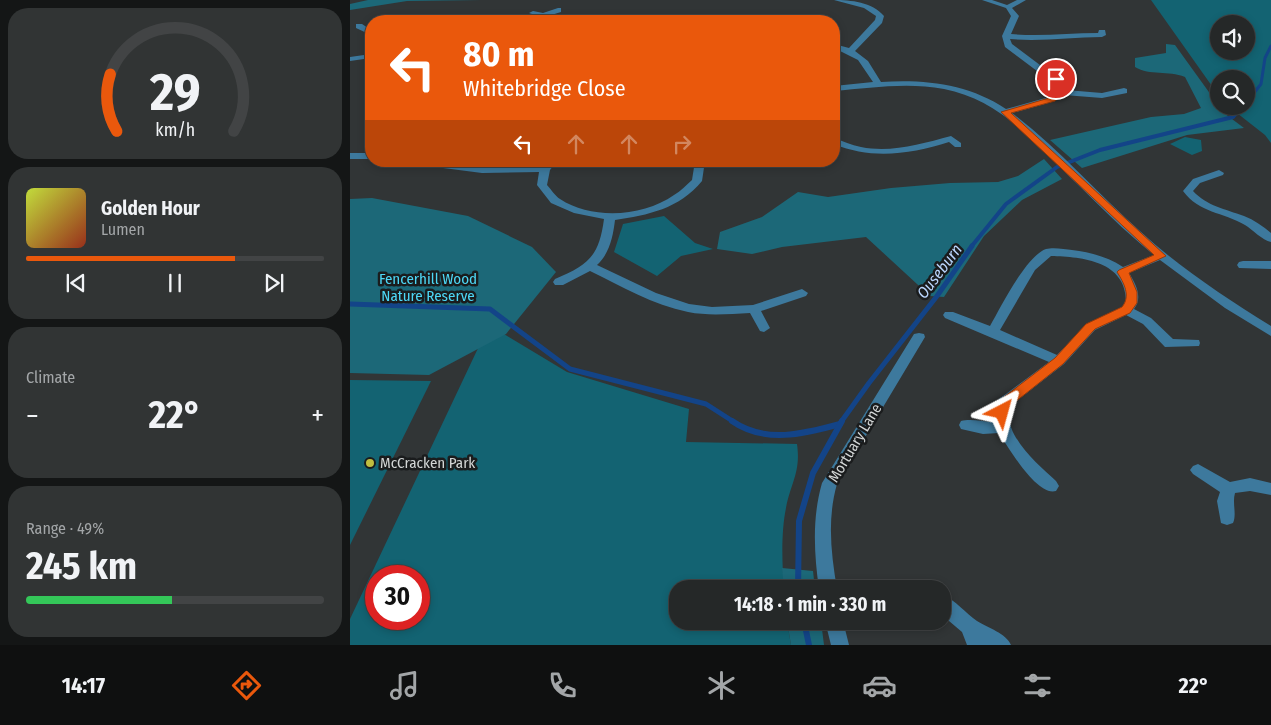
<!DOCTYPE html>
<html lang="en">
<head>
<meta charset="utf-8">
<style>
	:root { --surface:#252828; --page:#313434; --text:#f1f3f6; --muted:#a3a6a8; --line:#424445; --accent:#ea580c }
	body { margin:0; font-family:"Fira Sans Condensed",sans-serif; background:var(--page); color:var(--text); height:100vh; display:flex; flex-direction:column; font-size:19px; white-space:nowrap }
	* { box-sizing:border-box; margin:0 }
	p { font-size:16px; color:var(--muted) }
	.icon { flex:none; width:28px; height:28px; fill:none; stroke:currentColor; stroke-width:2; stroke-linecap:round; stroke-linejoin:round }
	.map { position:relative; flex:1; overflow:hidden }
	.drawer { display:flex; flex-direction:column; gap:8px; padding:8px; background:#141616; width:350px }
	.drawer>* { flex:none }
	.top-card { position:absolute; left:15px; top:15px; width:475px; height:152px; border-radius:20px; box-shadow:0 2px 8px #0003,0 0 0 1px var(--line); background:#ea580c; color:#fff; overflow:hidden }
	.controls { position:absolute; left:860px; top:15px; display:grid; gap:10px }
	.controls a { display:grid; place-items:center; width:45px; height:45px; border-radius:50%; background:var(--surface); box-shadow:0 2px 8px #0003,0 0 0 1px var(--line); font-size:25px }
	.speed { position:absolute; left:15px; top:565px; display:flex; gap:10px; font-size:25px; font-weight:700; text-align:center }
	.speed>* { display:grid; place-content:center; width:65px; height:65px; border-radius:50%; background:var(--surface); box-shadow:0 2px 8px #0003,0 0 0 1px var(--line); line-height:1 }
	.speed .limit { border:8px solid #d22; background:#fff; color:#111 }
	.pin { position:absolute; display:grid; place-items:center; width:42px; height:42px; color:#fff; margin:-21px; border:2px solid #fff; border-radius:50%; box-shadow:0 1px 5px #0007 }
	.me { position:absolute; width:55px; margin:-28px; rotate:39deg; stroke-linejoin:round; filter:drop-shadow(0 0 4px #0008) }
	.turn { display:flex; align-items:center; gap:18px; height:105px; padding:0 15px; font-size:22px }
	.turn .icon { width:65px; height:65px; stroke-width:2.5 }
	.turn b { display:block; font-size:35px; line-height:42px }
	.lanes { display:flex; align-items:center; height:48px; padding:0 15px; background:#0003; justify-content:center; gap:25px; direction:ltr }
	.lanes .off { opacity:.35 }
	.big { font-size:38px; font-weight:700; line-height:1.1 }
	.drawer .card { flex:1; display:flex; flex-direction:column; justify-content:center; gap:8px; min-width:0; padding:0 18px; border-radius:20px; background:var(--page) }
	.drawer .dial { align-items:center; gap:0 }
	.dial svg { height:130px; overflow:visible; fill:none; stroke:var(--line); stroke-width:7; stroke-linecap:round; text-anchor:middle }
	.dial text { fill:var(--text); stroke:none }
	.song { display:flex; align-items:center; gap:15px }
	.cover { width:60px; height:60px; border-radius:8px; background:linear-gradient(135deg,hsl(70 70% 55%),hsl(10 70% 35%)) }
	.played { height:5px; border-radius:2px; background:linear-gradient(90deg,var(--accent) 70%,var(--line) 70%) }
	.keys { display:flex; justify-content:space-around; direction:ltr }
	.heat { display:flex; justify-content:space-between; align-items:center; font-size:28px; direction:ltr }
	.charge { height:8px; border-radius:4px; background:linear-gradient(90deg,#34c759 49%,var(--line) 0) }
	.trip { position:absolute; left:319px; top:580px; width:282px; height:50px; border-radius:20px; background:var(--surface); box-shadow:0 2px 8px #0003,0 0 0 1px var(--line); font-weight:700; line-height:50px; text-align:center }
	.dock { display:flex; height:80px; justify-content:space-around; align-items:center; background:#0f1010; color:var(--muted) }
	.dock .icon { width:35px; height:35px }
	.dock .selected { color:var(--accent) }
	.dock b { font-size:22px; color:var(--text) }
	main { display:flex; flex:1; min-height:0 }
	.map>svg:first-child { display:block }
	.green { fill:#136372; fill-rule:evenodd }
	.forest { fill:#1c6878 }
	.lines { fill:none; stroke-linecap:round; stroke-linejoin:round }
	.stream-far3 { stroke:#134488; stroke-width:3 }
	.stream-far2 { stroke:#134488; stroke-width:4 }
	.stream-far1 { stroke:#134488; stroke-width:5 }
	.stream { stroke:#134488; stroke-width:6 }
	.minor { fill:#3d799d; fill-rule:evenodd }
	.route { fill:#ea580c; stroke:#983908 }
	.poi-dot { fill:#c1be40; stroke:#1a1c1d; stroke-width:2 }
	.labels { text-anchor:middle; stroke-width:5; stroke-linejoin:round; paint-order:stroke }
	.park-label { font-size:15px; fill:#4dd8f6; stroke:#1a1c1d }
	.street-label { font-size:15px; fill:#d3d6d6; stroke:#1a1c1d }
	.poi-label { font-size:15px; fill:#d3d6d6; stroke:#1a1c1d; text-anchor:start }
	.water-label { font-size:16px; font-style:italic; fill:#bad5fc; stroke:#1a1c1d }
</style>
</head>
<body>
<main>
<section class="drawer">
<div class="card dial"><svg viewBox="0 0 100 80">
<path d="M14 69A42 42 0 1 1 86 69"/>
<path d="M14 69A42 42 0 0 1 10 34" stroke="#ea580c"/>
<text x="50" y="56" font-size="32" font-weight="700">29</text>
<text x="50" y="72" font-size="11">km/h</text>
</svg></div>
<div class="card">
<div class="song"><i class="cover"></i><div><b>Golden Hour</b><p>Lumen</p></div></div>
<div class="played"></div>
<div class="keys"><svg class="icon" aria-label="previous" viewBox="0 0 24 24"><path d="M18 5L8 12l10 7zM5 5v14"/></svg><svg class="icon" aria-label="pause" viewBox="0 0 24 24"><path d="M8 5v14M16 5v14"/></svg><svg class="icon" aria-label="next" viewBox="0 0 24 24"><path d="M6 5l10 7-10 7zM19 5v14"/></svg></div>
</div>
<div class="card"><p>Climate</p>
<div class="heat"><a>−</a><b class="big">22°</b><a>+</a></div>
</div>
<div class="card"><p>Range · 49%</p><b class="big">245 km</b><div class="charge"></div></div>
</section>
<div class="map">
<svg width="921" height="645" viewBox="0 0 921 645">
	<rect width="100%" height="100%" fill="#313536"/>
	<g class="green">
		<path d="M 801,0 L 921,0 L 921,143 L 915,135 L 878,106 L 896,106 L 896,79 L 869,79 L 869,96 ZM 869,24 L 896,24 L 896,51 L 869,51 Z"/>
		<polygon points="835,137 851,140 852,151 842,155 820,144"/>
		<polygon points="314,216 345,243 363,249 331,256 307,276 264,252 273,224"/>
		<path d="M 149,331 L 217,372 L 339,409 L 336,442 L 447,444 C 451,472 441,482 436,508 C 431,532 432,564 434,589 L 328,589 L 328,621 L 437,621 L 441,645 L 0,645 L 0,619 L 130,344 ZM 26,576 L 69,576 L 69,619 L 26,619 Z"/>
		<polygon points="0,380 81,381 0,545"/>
	</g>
	<g class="forest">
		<polygon points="18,0 131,0 57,1 0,10 0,4"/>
		<path d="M 816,44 L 825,45 L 874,113 L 894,128 L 837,135 L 732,168 L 700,140 L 801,117 L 834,114 L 851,108 L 835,77 C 818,70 800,76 785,67 L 785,58 L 816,53 Z"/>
		<polygon points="694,159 712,179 672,200 634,236 594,297 580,296 516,237 432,247 402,254 367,249 370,232 412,217 448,192 478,197 541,188 600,183 648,182 668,176"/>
		<polygon points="22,198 118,216 182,247 206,272 156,334 79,375 0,373 0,199"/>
		<polygon points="432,568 463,571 465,589 434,589"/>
		<polygon points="437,621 471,621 474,645 441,645"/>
	</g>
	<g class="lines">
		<g class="stream-far3">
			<polyline points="896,103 911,84 915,58 921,46"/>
			<polyline points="890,109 893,106"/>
		</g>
		<polyline class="stream-far2" points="621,247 656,204 707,167 750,150 883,117 891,108"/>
		<g class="stream-far1">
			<polyline points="0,304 140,309 220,369 356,404 384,422"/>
			<polyline points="491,422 519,383 587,296 622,246"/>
		</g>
		<g class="stream">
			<path d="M 382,421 C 415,444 454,434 490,424"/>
			<polyline points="448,589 449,521 463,473 492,421"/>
			<polyline points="454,621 459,645"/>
		</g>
		<g class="minor">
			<path d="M 484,0 C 501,0 522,2 534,16 L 532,23 L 505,51 L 518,61 L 531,82 C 575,79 619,84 656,109 L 699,97 L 708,91 L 707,86 L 655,47 L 652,36 L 661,16 L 656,8 L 632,0 L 642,0 L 657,5 L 667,0 L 676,0 L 662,8 L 669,16 L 661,34 C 690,37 719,33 748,33 L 749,30 L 755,30 L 756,35 L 752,37 C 721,37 691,42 660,39 L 662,44 L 714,83 L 716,90 L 752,93 L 774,88 L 777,89 L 777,93 L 752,98 L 714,95 L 705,101 L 662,113 C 708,148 747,193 791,232 C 830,268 876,298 921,326 L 921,336 L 875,308 L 810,260 L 779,273 C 786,284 793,298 784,309 L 801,318 L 823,339 L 849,340 L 850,343 L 849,346 L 815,347 L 793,324 L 776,315 L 745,330 L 714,364 L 660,406 C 651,433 688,465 706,481 L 709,486 L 706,491 C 687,497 658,447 649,433 L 633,434 L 611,429 L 609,425 L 611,421 C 621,418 634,422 645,422 L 644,412 L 649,399 L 699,362 L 595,318 L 593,315 L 595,312 L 603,312 L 640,326 C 651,307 676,256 696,249 C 703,247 715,249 722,250 C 740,252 758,257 773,267 L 804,255 C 774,231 747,203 720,177 C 684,140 647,99 594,89 C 557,82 520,88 484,91 L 484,86 L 523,82 L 508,60 L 484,48 L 484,44 L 499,48 L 525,20 L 526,16 L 514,8 ZM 701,256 C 733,257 776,261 776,302 L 772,307 L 737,324 L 707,355 L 650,330 L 685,270 Z"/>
			<polygon points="208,8 211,8 211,12 198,16 200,21 194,21 191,17 179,13 183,11 193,13"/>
			<polygon points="108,18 111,18 111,21 89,21 93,19"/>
			<polygon points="346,18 358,18 362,20 346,21"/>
			<polygon points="6,24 12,24 21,30 21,35 6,28"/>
			<polygon points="21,54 21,58 0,61 0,57"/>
			<path d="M 601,136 L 611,143 L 611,147 L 605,147 L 599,142 C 561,154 522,160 484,144 L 484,138 C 493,141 501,145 511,147 C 541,153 571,144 601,136 Z"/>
			<rect x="0" y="153" width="21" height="6"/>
			<path d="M 57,161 L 87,161 L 132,167 L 192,166 L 197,161 L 207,161 L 200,170 L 197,185 C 201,189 205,196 210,199 C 242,220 293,217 324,195 C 331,191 336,185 342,180 L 345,161 L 355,161 L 352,181 C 329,209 298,215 265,220 C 263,236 260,253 247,265 L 306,293 L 339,304 L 362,307 L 403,305 L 452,289 L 458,293 L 456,296 L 411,311 L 420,328 L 414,332 L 410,331 L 400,313 C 379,314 358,316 338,312 C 303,305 271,286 240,271 L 213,285 L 205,285 L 203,282 L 205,279 C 238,265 249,257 254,219 L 224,213 L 201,203 L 187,185 L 189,172 L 132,173 L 62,164 Z"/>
			<path d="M 869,170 L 874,173 L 873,175 L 850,183 L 843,191 C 857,206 875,209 894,216 C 904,220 913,226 921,233 L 921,242 C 912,240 903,230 895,225 C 873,212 849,213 833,191 L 843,179 Z"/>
			<polygon points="893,261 921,261 921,269 889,268 887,265 889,262"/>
			<path d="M 569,333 L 574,334 L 575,337 L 487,484 C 477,519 481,553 487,589 L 469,589 C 464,553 462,518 472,483 L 564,334 Z"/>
			<path d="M 848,464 L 880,482 L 900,478 L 921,483 L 921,495 L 900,491 L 885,493 C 882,503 887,514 883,523 L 877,525 L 871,523 L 867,501 L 870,492 L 843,474 L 840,470 L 843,466 Z"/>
			<path d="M 592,595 C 606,600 615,613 627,621 C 638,628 656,633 661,645 L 617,645 L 612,632 L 592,615 Z"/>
			<polygon points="475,621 493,621 499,645 481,645"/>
		</g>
	</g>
	<path class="route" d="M 703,77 L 708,77 L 714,83 L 714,93 L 705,101 L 661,113 L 816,256 L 779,273 L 787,292 L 787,303 L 780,313 L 745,329 L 713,364 L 660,406 L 656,416 L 647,416 L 645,412 L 650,400 L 705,358 L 736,324 L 772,307 C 781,296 774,283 767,272 L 769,270 L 804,255 L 651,112 L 699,98 L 708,91 L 707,85 L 702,79 Z"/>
	<circle class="poi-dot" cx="20" cy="463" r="5"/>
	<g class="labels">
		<g class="park-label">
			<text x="78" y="284">Fencerhill Wood<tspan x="78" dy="17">Nature Reserve</tspan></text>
		</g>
		<g class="street-label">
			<text transform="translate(505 443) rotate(-59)" y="5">Mortuary Lane</text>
		</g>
		<g class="poi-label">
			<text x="30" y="468">McCracken Park</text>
		</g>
		<g class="water-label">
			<text transform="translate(589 271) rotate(-53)" y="6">Ouseburn</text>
		</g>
	</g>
</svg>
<div class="controls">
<a><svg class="icon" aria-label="sound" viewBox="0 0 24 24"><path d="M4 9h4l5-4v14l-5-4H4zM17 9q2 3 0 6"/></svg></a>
<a><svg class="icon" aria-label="search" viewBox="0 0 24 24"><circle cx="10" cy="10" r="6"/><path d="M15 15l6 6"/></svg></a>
</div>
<div class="speed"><div class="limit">30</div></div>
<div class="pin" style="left:706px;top:79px;background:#d93025"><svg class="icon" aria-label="arrive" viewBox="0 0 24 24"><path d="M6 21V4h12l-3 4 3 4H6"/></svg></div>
<svg class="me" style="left:652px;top:412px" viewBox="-20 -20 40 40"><path d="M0-17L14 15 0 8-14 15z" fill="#ea580c" stroke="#fff" stroke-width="4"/></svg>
<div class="trip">14:18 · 1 min · 330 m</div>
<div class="top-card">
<div class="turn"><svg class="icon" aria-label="left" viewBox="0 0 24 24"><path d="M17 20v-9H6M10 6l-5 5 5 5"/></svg><div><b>80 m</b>Whitebridge Close</div></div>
<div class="lanes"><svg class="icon" aria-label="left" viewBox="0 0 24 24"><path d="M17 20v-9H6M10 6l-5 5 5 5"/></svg><svg class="icon off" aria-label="ahead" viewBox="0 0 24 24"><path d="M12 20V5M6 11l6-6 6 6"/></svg><svg class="icon off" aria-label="ahead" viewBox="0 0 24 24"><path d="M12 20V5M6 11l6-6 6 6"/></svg><svg class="icon off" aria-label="right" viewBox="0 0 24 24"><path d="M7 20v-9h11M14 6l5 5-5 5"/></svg></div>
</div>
</div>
</main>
<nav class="dock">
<b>14:17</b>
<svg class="icon selected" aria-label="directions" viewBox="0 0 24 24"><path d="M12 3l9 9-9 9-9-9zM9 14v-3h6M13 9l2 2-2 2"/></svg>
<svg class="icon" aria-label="music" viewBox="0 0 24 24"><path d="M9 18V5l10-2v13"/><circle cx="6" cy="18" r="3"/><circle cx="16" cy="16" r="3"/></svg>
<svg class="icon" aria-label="phone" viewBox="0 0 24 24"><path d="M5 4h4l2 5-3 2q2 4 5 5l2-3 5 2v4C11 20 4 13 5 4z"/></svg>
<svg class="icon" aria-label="climate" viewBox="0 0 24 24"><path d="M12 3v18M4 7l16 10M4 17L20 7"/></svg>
<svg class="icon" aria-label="car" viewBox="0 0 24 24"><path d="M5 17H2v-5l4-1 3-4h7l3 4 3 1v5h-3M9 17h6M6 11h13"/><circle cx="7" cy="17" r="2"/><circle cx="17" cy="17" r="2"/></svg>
<svg class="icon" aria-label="filters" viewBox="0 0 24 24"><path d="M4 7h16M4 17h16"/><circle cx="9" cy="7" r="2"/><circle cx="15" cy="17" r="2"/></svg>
<b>22°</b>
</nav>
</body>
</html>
